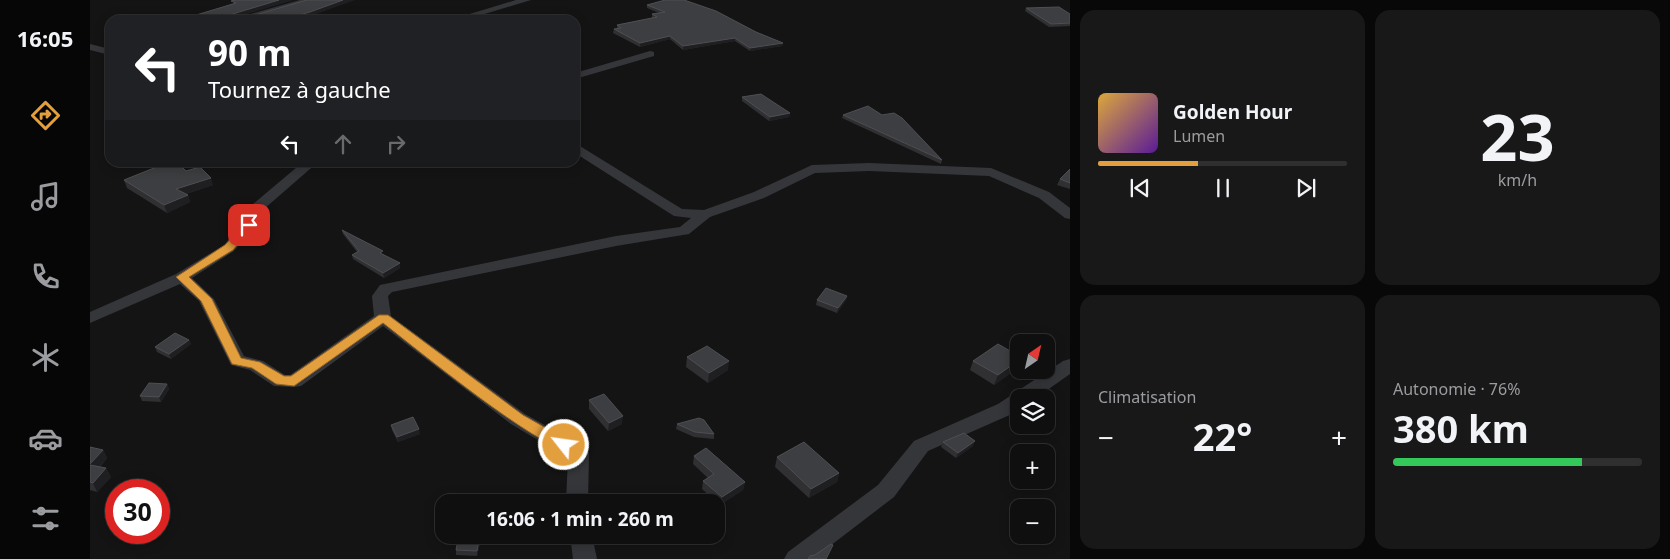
<!DOCTYPE html>
<html lang="fr">
<head>
<meta charset="utf-8">
<style>
	:root { --surface:#0f0f10; --page:#181819; --text:#f1f3f6; --muted:#9b9c9f; --line:#2f2f30; --accent:#e39e3e }
	body { margin:0; font-family:"Noto Sans",sans-serif; background:var(--page); color:var(--text); height:100vh; display:flex; flex-direction:column; font-size:19px; white-space:nowrap }
	* { box-sizing:border-box; margin:0 }
	p { font-size:16px; color:var(--muted) }
	.icon { flex:none; width:28px; height:28px; fill:none; stroke:currentColor; stroke-width:2; stroke-linecap:round; stroke-linejoin:round }
	.map { position:relative; flex:1; overflow:hidden }
	.details { display:flex; flex-direction:column; gap:10px; padding:10px; background:#080809; width:600px }
	.details>* { flex:none }
	.top-card { position:absolute; left:15px; top:15px; width:475px; height:152px; border-radius:15px; box-shadow:0 2px 12px #0003,0 0 0 1px var(--line); background:#202124; color:#fff; overflow:hidden }
	.needle { width:32px; rotate:34deg }
	.fabs { position:absolute; left:920px; top:334px; display:grid; gap:10px }
	.fabs a { display:grid; place-items:center; width:45px; height:45px; border-radius:10px; background:var(--surface); box-shadow:0 2px 12px #0003,0 0 0 1px var(--line); font-size:25px }
	.speed { position:absolute; left:15px; top:479px; display:flex; gap:10px; font-size:25px; font-weight:700; text-align:center }
	.speed>* { display:grid; place-content:center; width:65px; height:65px; border-radius:50%; background:var(--surface); box-shadow:0 2px 12px #0003,0 0 0 1px var(--line); line-height:1 }
	.speed .limit { border:8px solid #d22; background:#fff; color:#111 }
	.pin { position:absolute; display:grid; place-items:center; width:42px; height:42px; color:#fff; margin:-21px; border-radius:10px; box-shadow:0 2px 8px #0006 }
	.me { position:absolute; width:55px; margin:-28px; rotate:300deg; stroke-linejoin:round; filter:drop-shadow(0 0 4px #0008) }
	.turn { display:flex; align-items:center; gap:18px; height:105px; padding:0 20px; font-size:22px }
	.turn .icon { width:65px; height:65px; stroke-width:2.5 }
	.turn b { display:block; font-size:35px; line-height:42px }
	.lanes { display:flex; align-items:center; height:48px; padding:0 20px; background:#0003; justify-content:center; gap:25px; direction:ltr }
	.lanes .off { opacity:.35 }
	.big { font-size:38px; font-weight:700; line-height:1.1 }
	.details .widget { flex:1; display:flex; flex-direction:column; justify-content:center; gap:8px; min-width:0; padding:0 18px; border-radius:15px; background:var(--page) }
	.details .dial { align-items:center; gap:0 }
	.dial b { font-size:65px; line-height:1 }
	.song { display:flex; align-items:center; gap:15px }
	.cover { width:60px; height:60px; border-radius:8px; background:linear-gradient(135deg,hsl(40 70% 55%),hsl(270 70% 35%)) }
	.played { height:5px; border-radius:2px; background:linear-gradient(90deg,var(--accent) 40%,var(--line) 40%) }
	.keys { display:flex; justify-content:space-around; direction:ltr }
	.heat { display:flex; justify-content:space-between; align-items:center; font-size:28px; direction:ltr }
	.charge { height:8px; border-radius:4px; background:linear-gradient(90deg,#34c759 76%,var(--line) 0) }
	.details .tiles { flex:1; display:grid; gap:10px; grid-template-columns:repeat(2,1fr) }
	.trip { position:absolute; left:345px; top:494px; width:290px; height:50px; border-radius:15px; background:var(--surface); box-shadow:0 2px 12px #0003,0 0 0 1px var(--line); font-weight:700; line-height:50px; text-align:center }
	main { display:flex; flex:1; min-height:0 }
	.dock { display:flex; flex-direction:column; width:90px; justify-content:space-around; align-items:center; background:#060606; color:var(--muted) }
	.dock .icon { width:35px; height:35px }
	.dock .selected { color:var(--accent) }
	.dock b { font-size:22px; color:var(--text) }
	.map>svg:first-child { display:block }
	.lines { fill:none; stroke-linecap:round; stroke-linejoin:round }
	.street { fill:#35363a; fill-rule:evenodd }
	.wall { fill:#303033 }
	.shaded-wall { fill:#1f1f21 }
	.building { fill:#3d3e41; stroke:#4d4f53 }
	.route { fill:#e39e3e; stroke:#946728 }
</style>
</head>
<body>
<main>
<nav class="dock">
<b>16:05</b>
<svg class="icon selected" aria-label="directions" viewBox="0 0 24 24"><path d="M12 3l9 9-9 9-9-9zM9 14v-3h6M13 9l2 2-2 2"/></svg>
<svg class="icon" aria-label="music" viewBox="0 0 24 24"><path d="M9 18V5l10-2v13"/><circle cx="6" cy="18" r="3"/><circle cx="16" cy="16" r="3"/></svg>
<svg class="icon" aria-label="phone" viewBox="0 0 24 24"><path d="M5 4h4l2 5-3 2q2 4 5 5l2-3 5 2v4C11 20 4 13 5 4z"/></svg>
<svg class="icon" aria-label="climate" viewBox="0 0 24 24"><path d="M12 3v18M4 7l16 10M4 17L20 7"/></svg>
<svg class="icon" aria-label="car" viewBox="0 0 24 24"><path d="M5 17H2v-5l4-1 3-4h7l3 4 3 1v5h-3M9 17h6M6 11h13"/><circle cx="7" cy="17" r="2"/><circle cx="17" cy="17" r="2"/></svg>
<svg class="icon" aria-label="filters" viewBox="0 0 24 24"><path d="M4 7h16M4 17h16"/><circle cx="9" cy="7" r="2"/><circle cx="15" cy="17" r="2"/></svg>
</nav>
<div class="map">
<svg width="980" height="559" viewBox="0 0 980 559">
	<rect width="100%" height="100%" fill="#141415"/>
	<g class="lines">
		<g class="street">
			<polygon points="210,0 226,0 155,20 139,20"/>
			<polygon points="426,0 441,0 375,20 360,20"/>
			<polygon points="0,44 20,49 20,55 0,50"/>
			<polygon points="560,51 564,52 564,56 485,79 485,73"/>
			<polygon points="485,143 592,209 614,210 664,192 722,165 779,163 901,168 959,192 980,208 980,219 975,218 949,198 899,176 779,171 725,173 674,198 620,217 599,234 526,246 302,292 298,296 301,316 435,414 496,448 499,454 498,502 476,502 478,458 421,424 293,326 211,386 204,387 184,386 160,370 141,365 109,301 90,284 0,323 0,312 86,274 134,245 152,223 163,204 213,162 228,162 174,209 164,228 144,251 102,278 124,299 154,356 173,361 195,375 200,375 284,316 282,296 290,285 526,236 590,227 601,218 584,216 485,153"/>
			<polygon points="980,359 980,374 946,398 929,398 929,409 922,414 838,451 804,497 723,559 694,559 698,552 788,485 824,441 908,404 973,361"/>
			<polygon points="480,535 502,535 507,559 483,559"/>
		</g>
	</g>
	<g class="wall">
		<polygon points="557,5 666,32 693,43 692,46 660,51 645,41 593,50 580,39 550,47 523,33 524,29 527,29 527,25 562,18 562,14 569,13 557,8"/>
		<polygon points="936,8 980,14 980,26 959,27 935,11"/>
		<polygon points="652,97 700,113 699,117 679,121 652,101"/>
		<polygon points="753,115 852,160 851,164 752,118"/>
		<polygon points="980,169 980,189 967,185 970,179"/>
		<polygon points="96,171 123,185 96,194 98,195 100,202 77,213 37,188 34,180"/>
		<polygon points="252,230 294,255 310,268 294,278 263,259 262,255 267,252 253,234"/>
		<polygon points="757,296 756,300 747,313 726,305 727,300"/>
		<polygon points="99,340 101,344 81,359 67,352 65,347"/>
		<polygon points="929,356 928,368 904,385 880,370 883,361"/>
		<polygon points="597,357 638,370 618,383 596,367"/>
		<polygon points="77,384 79,389 71,402 52,401 50,396"/>
		<polygon points="499,400 532,424 518,431 499,409"/>
		<polygon points="587,424 624,434 624,439 604,437 586,429"/>
		<polygon points="301,425 330,434 308,442 302,430"/>
		<polygon points="853,442 883,446 866,458 851,447"/>
		<polygon points="0,447 13,450 17,458 10,467 16,468 21,477 7,492 0,490"/>
		<polygon points="604,456 655,482 653,490 630,505 612,489 613,481 618,478 603,464"/>
		<polygon points="687,457 749,473 747,482 719,498 685,467"/>
		<polygon points="369,535 392,535 387,556 366,555 366,550"/>
	</g>
	<g class="shaded-wall">
		<polygon points="189,0 204,0 138,20 136,16"/>
		<polygon points="253,0 265,0 221,16 208,20 192,20"/>
		<polygon points="580,36 580,39 550,47 550,43"/>
		<polygon points="645,38 645,41 593,50 593,46"/>
		<polygon points="693,43 692,46 660,51 660,48"/>
		<polygon points="700,113 699,117 679,121 680,117"/>
		<polygon points="121,178 123,185 89,196 86,189"/>
		<polygon points="98,195 100,202 77,213 74,205"/>
		<polygon points="310,263 310,268 294,278 293,273"/>
		<polygon points="757,296 756,300 747,313 748,308"/>
		<polygon points="99,340 101,344 81,359 79,354"/>
		<polygon points="929,360 928,368 904,385 908,375"/>
		<polygon points="639,361 638,370 618,383 619,373"/>
		<polygon points="77,384 79,389 71,402 69,397"/>
		<polygon points="533,416 532,424 518,431 519,423"/>
		<polygon points="329,429 330,434 308,442 307,437"/>
		<polygon points="885,441 883,446 866,458 868,453"/>
		<polygon points="13,450 17,458 4,473 0,464"/>
		<polygon points="16,468 21,477 7,492 3,483"/>
		<polygon points="749,473 747,482 719,498 721,489"/>
		<polygon points="655,482 653,490 630,505 632,497"/>
		<polygon points="390,535 392,535 387,556 387,551"/>
	</g>
	<g class="building">
		<polygon points="146,0 189,0 136,16 155,18 217,0 253,0 220,12 192,20 95,20 93,19 146,3 141,1"/>
		<polygon points="575,0 594,0 626,11 666,32 693,43 660,48 645,38 593,46 580,36 550,43 524,29 531,28 527,25 567,17 562,14 575,12 557,5"/>
		<polygon points="969,7 980,14 980,23 961,24 936,8"/>
		<polygon points="671,94 700,113 680,117 652,97"/>
		<polygon points="778,106 792,115 804,113 812,118 852,160 753,115"/>
		<polygon points="79,162 87,162 96,171 110,167 121,178 86,189 98,195 74,205 34,180"/>
		<polygon points="980,169 980,183 970,179"/>
		<polygon points="252,230 293,251 290,253 310,263 293,273 262,255 269,251"/>
		<polygon points="736,288 757,296 748,308 727,300"/>
		<polygon points="85,333 99,340 79,354 65,347"/>
		<polygon points="908,344 929,356 929,360 908,375 883,361"/>
		<polygon points="617,346 639,361 619,373 597,357"/>
		<polygon points="59,383 77,384 69,397 50,396"/>
		<polygon points="514,394 533,416 519,423 499,400"/>
		<polygon points="323,417 329,429 307,437 301,425"/>
		<polygon points="609,418 614,420 624,434 605,432 587,424"/>
		<polygon points="874,433 885,441 868,453 853,442"/>
		<polygon points="714,442 749,473 721,489 687,457"/>
		<polygon points="0,447 13,450 0,464"/>
		<polygon points="616,448 655,482 632,497 613,481 624,474 604,456"/>
		<polygon points="0,465 16,468 3,483 0,482"/>
		<polygon points="369,535 390,535 387,551 366,550"/>
		<polygon points="741,544 743,545 736,559 718,559 720,556 725,555"/>
	</g>
	<path class="route" d="M 159,222 L 164,225 L 143,250 L 99,277 L 122,299 L 151,358 L 170,362 L 194,376 L 201,376 L 289,315 L 298,315 L 433,415 L 479,441 L 481,445 L 479,449 C 457,456 319,343 293,323 L 204,386 L 186,384 L 162,368 L 142,364 L 111,301 L 86,277 L 135,245 L 155,223 Z"/>
</svg>
<div class="fabs">
<a><svg class="needle" viewBox="-14 -14 28 28"><path d="M0-13l5 13h-10z" fill="#e53935"/><path d="M0 13l5-13h-10z" fill="#9b9c9f"/></svg></a>
<a><svg class="icon" aria-label="layers" viewBox="0 0 24 24"><path d="M12 4l9 5-9 5-9-5zM3 14l9 5 9-5"/></svg></a>
<a>+</a>
<a>−</a>
</div>
<div class="speed"><div class="limit">30</div></div>
<div class="pin" style="left:159px;top:225px;background:#d93025"><svg class="icon" aria-label="arrive" viewBox="0 0 24 24"><path d="M6 21V4h12l-3 4 3 4H6"/></svg></div>
<svg class="me" style="left:474px;top:445px" viewBox="-20 -20 40 40"><circle r="17" fill="#e39e3e" stroke="#fff" stroke-width="3"/><path d="M0-11L8 9 0 5-8 9z" fill="#fff"/></svg>
<div class="trip">16:06 · 1 min · 260 m</div>
<div class="top-card">
<div class="turn"><svg class="icon" aria-label="left" viewBox="0 0 24 24"><path d="M17 20v-9H6M10 6l-5 5 5 5"/></svg><div><b>90 m</b>Tournez à gauche</div></div>
<div class="lanes"><svg class="icon" aria-label="left" viewBox="0 0 24 24"><path d="M17 20v-9H6M10 6l-5 5 5 5"/></svg><svg class="icon off" aria-label="ahead" viewBox="0 0 24 24"><path d="M12 20V5M6 11l6-6 6 6"/></svg><svg class="icon off" aria-label="right" viewBox="0 0 24 24"><path d="M7 20v-9h11M14 6l5 5-5 5"/></svg></div>
</div>
</div>
<section class="details">
<div class="tiles">
<div class="widget">
<div class="song"><i class="cover"></i><div><b>Golden Hour</b><p>Lumen</p></div></div>
<div class="played"></div>
<div class="keys"><svg class="icon" aria-label="previous" viewBox="0 0 24 24"><path d="M18 5L8 12l10 7zM5 5v14"/></svg><svg class="icon" aria-label="pause" viewBox="0 0 24 24"><path d="M8 5v14M16 5v14"/></svg><svg class="icon" aria-label="next" viewBox="0 0 24 24"><path d="M6 5l10 7-10 7zM19 5v14"/></svg></div>
</div>
<div class="widget dial"><b>23</b><p>km/h</p></div>
<div class="widget"><p>Climatisation</p>
<div class="heat"><a>−</a><b class="big">22°</b><a>+</a></div>
</div>
<div class="widget"><p>Autonomie · 76%</p><b class="big">380 km</b><div class="charge"></div></div>
</div>
</section>
</main>
</body>
</html>
